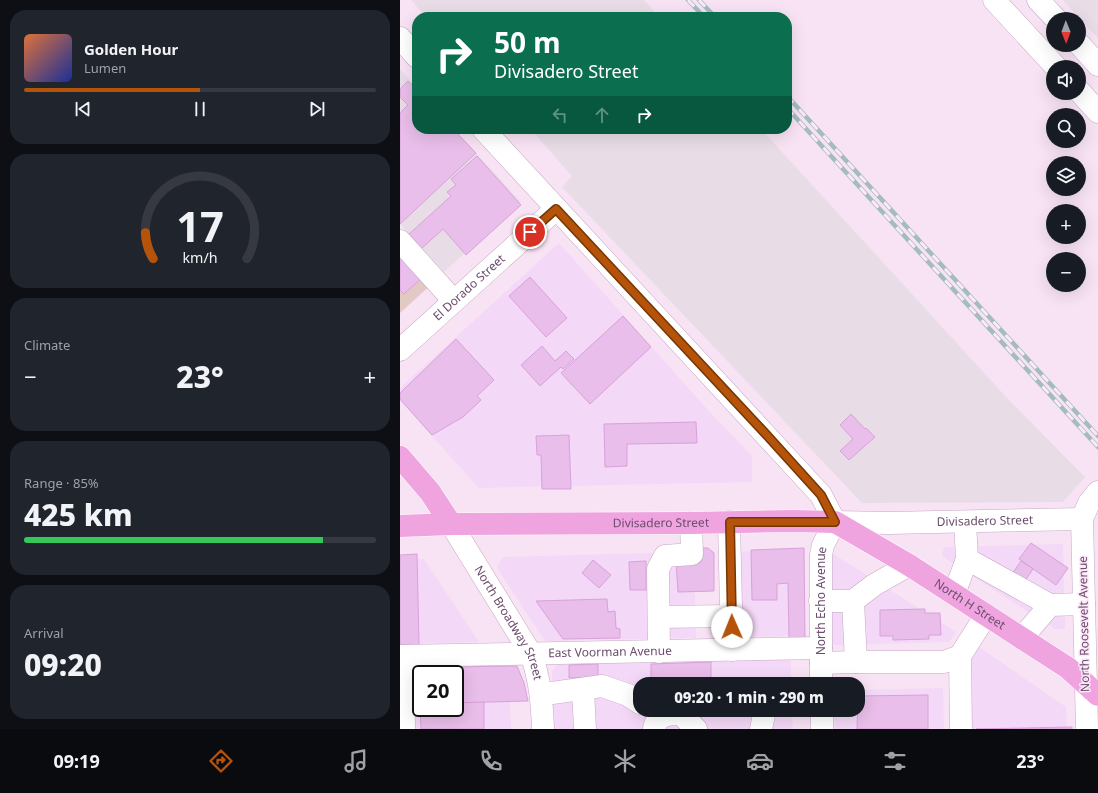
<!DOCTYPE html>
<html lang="en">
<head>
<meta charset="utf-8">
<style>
	:root { --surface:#171b24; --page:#20242c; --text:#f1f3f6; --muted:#9ea1a6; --line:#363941; --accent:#b45309 }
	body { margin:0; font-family:"Noto Sans",sans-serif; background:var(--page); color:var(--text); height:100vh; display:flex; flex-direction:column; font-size:15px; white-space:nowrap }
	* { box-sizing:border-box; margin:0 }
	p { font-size:13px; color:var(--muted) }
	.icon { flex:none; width:22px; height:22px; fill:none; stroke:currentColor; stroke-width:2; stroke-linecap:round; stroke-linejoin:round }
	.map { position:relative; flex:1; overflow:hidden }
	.drawer { display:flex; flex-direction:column; gap:10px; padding:10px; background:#0d0f14; width:400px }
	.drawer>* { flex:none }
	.hud { position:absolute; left:12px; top:12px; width:380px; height:122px; border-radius:16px; box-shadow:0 4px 16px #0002; background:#0b6e4f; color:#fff; overflow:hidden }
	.needle { width:26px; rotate:179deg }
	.buttons { position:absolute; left:646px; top:12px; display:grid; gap:8px }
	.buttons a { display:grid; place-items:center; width:40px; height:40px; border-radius:50%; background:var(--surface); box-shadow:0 4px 16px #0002; font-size:20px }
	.speed { position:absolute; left:12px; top:665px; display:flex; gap:8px; font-size:20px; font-weight:700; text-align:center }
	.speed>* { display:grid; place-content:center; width:52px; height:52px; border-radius:50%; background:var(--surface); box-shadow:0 4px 16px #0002; line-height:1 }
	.speed .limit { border:2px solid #111; border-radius:6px; background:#fff; color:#111 }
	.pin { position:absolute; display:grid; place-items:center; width:34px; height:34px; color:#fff; margin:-17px; border:2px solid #fff; border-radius:50%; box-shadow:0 1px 4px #0007 }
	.me { position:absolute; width:44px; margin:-22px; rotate:359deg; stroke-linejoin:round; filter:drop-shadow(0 0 3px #0008) }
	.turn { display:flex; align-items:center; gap:14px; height:84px; padding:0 16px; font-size:18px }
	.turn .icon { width:52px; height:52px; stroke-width:2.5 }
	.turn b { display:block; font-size:28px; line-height:34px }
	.lanes { display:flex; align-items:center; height:38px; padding:0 16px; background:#0003; justify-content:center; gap:20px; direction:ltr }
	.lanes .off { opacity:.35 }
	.big { font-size:30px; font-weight:800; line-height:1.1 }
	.drawer .tile { flex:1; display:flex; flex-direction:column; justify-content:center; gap:6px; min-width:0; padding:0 14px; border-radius:16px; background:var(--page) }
	.drawer .dial { align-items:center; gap:0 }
	.dial svg { height:104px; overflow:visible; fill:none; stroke:var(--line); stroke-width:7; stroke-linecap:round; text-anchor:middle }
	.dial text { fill:var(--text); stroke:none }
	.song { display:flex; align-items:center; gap:12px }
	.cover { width:48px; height:48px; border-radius:6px; background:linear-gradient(135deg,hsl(20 70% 55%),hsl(230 70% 35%)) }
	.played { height:4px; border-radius:2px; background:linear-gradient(90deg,var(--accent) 50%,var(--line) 50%) }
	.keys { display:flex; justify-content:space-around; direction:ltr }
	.heat { display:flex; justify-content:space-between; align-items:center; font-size:22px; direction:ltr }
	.charge { height:6px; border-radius:3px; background:linear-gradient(90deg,#34c759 85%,var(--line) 0) }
	.trip { position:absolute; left:233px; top:677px; width:232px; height:40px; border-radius:16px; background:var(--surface); box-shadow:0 4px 16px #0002; font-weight:800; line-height:40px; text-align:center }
	.tabs { display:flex; height:64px; justify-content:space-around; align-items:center; background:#090b0e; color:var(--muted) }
	.tabs .icon { width:28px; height:28px }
	.tabs .selected { color:var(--accent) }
	.tabs b { font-size:18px; color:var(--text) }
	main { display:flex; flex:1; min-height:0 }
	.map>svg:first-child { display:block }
	.commercial { fill:#f4d8f7; fill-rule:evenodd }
	.industrial { fill:#e8dde7 }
	.green { fill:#e3c9c4 }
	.building { fill:#e9beea; stroke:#d8a1da }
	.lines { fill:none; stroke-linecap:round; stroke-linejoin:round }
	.minor-casing { stroke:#c4a9c3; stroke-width:23 }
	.major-casing { stroke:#fff; stroke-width:23 }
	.minor { stroke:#fff; stroke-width:22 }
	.major { stroke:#efa3df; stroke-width:22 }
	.rail-casing { stroke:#a4bcbf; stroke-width:4.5 }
	.rail { stroke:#fce8f8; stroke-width:3; stroke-dasharray:9; stroke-linecap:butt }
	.route-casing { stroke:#753606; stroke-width:10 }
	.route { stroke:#b45309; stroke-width:7 }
	.labels { text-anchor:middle; stroke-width:3; stroke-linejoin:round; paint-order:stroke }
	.street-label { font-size:12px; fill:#6b4c6d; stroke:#fce8f8 }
</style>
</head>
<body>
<main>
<section class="drawer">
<div class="tile">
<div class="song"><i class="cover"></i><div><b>Golden Hour</b><p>Lumen</p></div></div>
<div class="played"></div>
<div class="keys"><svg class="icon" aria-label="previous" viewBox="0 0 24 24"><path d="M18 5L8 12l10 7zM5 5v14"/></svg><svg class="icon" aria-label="pause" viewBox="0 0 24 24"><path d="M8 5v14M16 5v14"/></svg><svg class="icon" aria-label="next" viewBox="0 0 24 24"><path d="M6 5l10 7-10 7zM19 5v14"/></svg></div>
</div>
<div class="tile dial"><svg viewBox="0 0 100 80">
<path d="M14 69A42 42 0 1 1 86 69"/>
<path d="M14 69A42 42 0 0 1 8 49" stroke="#b45309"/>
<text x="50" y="56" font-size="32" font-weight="700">17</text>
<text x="50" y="72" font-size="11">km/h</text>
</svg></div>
<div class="tile"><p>Climate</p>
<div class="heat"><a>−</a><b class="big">23°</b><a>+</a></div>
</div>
<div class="tile"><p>Range · 85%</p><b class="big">425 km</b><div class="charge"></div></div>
<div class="tile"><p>Arrival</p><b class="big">09:20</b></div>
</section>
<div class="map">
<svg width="698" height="729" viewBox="0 0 698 729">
	<rect width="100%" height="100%" fill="#f8e3f4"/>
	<g class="commercial">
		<polygon points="159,243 307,409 352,456 352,482 79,488 0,401 0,388"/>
		<polygon points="663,544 665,629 655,629 543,557 542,554 544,548 547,547"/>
		<polygon points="388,550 390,636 338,637 336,552"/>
		<polygon points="294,552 296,638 145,641 97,568 103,557"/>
		<polygon points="430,552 556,632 549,642 432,645"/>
		<polygon points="0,559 24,559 79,642 0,644"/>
		<polygon points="566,638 666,707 667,729 555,729"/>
		<polygon points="391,656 391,684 240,684 240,710 392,710 393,729 153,729 152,671 160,662"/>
		<path d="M 100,663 L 109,685 L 111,729 L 9,729 L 7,665 ZM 21,674 L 55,674 L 55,708 L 21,708 Z"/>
		<polygon points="543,688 544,729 435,729 434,710 458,710 458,690"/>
	</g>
	<g class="industrial">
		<polygon points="11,0 244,0 259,17 26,17"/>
		<polygon points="663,0 698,0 698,38"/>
		<polygon points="0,69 17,88 17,129 54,129 121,202 44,272 0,224"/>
		<polygon points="130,129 361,129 608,399 685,477 663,502 462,503 162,187 172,176"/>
	</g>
	<polygon class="green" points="0,245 34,282 0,313"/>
	<g class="building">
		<polygon points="8,81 17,90 17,129 53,129 76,153 0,224 0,113 8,105 0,97 0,89"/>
		<polygon points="77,156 121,205 66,255 43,229 21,249 8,235 51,196 47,192 56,185 51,179"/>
		<polygon points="0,250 24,276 4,294 0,290"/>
		<polygon points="130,277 167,318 146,337 109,296"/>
		<polygon points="223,316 251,347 190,404 161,373"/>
		<polygon points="56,339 94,380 77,396 81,400 63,417 32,435 0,399 0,393"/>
		<polygon points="142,346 155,361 166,351 174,359 163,369 161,367 140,386 121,365"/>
		<polygon points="451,414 465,429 466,428 475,437 449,460 440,451 453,439 440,425"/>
		<polygon points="296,422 297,443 227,444 227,466 205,467 204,424"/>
		<polygon points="169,435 171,489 142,489 141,455 137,455 136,436"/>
		<polygon points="631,543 668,568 656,585 619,559"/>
		<polygon points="301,548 308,548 314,553 314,591 278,592 276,562 301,562"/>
		<polygon points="404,548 405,639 389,639 388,583 377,584 377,600 352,600 351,550"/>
		<polygon points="17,554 19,645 0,645 0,555"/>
		<polygon points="193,560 211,575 199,588 182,573"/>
		<polygon points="246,561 246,590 230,590 229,562"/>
		<polygon points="621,561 633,569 615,595 603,587"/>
		<polygon points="207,599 208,612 215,611 216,628 220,629 220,638 163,639 136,601"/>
		<polygon points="525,609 525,613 540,613 541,635 529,635 529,639 493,640 493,636 480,636 480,610"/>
		<polygon points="311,662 311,683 251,684 251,664"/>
		<polygon points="198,664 198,677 169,678 169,665"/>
		<polygon points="117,666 124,683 128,701 55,703 54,667"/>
		<polygon points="528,695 528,729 457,729 458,696"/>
		<polygon points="84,702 84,729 21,729 20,704 21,708 55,708 55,703"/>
		<polygon points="672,727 672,729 576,729"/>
	</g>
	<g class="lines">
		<defs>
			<g id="minor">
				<polyline points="594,0 656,67"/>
				<polyline points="638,0 656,19"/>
				<polyline points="0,38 17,57"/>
				<polyline points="679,44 698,65"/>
				<polyline points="679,91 698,112"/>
				<polyline points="83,129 421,495 435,522"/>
				<polyline points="0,241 54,301"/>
				<path id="s1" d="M 0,350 L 156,209"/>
				<polyline points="329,522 332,650"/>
				<path id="s2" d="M 435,522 L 489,523 L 682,519"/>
				<polyline points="565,522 567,559"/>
				<path id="s3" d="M 51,524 L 131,654 C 140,679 142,703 143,729"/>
				<polyline points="554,594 567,559 650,605"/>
				<polyline points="420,601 453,601 474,585 509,565"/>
				<polyline points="453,601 456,662"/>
				<polyline points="259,617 331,616"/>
				<polyline points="622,638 650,605 684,604"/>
				<polyline points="259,652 258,569 265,556 292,554 291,523"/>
				<path id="s4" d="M 0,656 L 421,648"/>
				<polyline points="3,656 4,729"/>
				<polyline points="421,663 456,662 544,662 560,656"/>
				<path id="s5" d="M 421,684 L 421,555 L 423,545 L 435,522"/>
				<polyline points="183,690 185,729"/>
				<polyline points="141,692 152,693 202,686 228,695 240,703"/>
				<polyline points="422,710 422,729"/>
				<path d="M 254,729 C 256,715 268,714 281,714 L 296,729"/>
				<polyline points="361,729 365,710"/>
				<polyline points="561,729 560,656 586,615"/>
				<polyline points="687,729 682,519 689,503 698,492"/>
			</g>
			<g id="major">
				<polyline points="0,457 30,492 51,524"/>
				<path id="s6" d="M 0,526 L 51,524 L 291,523 L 393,521 L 435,522 L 509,565 L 668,668 L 698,695"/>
			</g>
		</defs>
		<use href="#minor" class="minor-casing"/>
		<use href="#major" class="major-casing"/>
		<use href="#minor" class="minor"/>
		<use href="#major" class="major"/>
		<defs>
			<g id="rail">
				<polyline points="288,0 304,17"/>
				<polyline points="299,0 315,17"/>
				<polyline points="387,96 698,436"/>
				<polyline points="387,108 698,447"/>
			</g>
		</defs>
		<use href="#rail" class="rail-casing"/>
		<use href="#rail" class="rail"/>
	</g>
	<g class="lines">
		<defs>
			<polyline id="route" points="130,232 156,209 363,431 421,495 435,522 330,522 332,627"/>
		</defs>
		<use href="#route" class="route-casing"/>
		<use href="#route" class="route"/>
	</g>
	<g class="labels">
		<g class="street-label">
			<text dy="4" stroke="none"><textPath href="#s1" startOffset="93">El Dorado Street</textPath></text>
			<text dy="4" stroke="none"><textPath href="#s2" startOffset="150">Divisadero Street</textPath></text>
			<text dy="4" stroke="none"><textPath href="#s6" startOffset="261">Divisadero Street</textPath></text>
			<text dy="4" stroke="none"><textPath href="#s5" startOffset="83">North Echo Avenue</textPath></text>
			<text dy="4" stroke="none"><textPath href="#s6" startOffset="593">North H Street</textPath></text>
			<text dy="4" stroke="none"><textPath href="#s3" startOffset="115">North Broadway Street</textPath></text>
			<text transform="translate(684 624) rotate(-91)" y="4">North Roosevelt Avenue</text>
			<text dy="4" stroke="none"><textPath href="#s4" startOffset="210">East Voorman Avenue</textPath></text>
		</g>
	</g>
</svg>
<div class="buttons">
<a><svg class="needle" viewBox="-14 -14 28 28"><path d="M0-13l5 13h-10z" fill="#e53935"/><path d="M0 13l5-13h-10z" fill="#9ea1a6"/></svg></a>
<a><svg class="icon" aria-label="sound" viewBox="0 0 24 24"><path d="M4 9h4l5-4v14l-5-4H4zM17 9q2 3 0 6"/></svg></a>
<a><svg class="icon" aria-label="search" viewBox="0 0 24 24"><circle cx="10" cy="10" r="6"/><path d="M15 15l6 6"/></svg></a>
<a><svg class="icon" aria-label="layers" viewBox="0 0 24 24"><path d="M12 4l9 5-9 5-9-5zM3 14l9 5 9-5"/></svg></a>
<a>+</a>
<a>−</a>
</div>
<div class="speed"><div class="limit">20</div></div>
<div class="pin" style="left:130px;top:232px;background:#d93025"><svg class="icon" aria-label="arrive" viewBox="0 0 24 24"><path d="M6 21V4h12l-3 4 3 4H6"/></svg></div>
<svg class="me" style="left:332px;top:627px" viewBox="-20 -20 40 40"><circle r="19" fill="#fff"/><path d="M0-13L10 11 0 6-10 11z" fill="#b45309"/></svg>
<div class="trip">09:20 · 1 min · 290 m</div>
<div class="hud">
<div class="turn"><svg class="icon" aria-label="right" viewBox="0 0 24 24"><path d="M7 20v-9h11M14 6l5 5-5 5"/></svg><div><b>50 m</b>Divisadero Street</div></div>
<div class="lanes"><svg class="icon off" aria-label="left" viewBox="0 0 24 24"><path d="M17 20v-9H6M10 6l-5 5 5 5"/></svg><svg class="icon off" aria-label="ahead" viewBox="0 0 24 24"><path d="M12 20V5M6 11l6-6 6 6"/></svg><svg class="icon" aria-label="right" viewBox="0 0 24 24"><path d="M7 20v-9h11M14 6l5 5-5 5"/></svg></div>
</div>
</div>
</main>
<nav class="tabs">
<b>09:19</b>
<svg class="icon selected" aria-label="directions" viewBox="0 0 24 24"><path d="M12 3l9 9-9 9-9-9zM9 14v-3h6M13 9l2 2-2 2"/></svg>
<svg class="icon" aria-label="music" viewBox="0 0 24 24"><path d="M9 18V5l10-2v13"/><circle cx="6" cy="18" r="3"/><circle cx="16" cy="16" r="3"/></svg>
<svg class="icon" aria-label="phone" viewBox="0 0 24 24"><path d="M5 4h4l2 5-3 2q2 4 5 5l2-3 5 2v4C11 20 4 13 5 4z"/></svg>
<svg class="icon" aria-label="climate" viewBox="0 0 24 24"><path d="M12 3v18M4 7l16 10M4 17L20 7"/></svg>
<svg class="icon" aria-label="car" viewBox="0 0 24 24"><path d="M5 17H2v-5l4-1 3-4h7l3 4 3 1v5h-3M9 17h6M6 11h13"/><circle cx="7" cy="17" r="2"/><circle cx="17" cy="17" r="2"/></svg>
<svg class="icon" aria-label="filters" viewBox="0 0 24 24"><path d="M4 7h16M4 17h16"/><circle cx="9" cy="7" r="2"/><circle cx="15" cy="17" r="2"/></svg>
<b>23°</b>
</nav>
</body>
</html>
